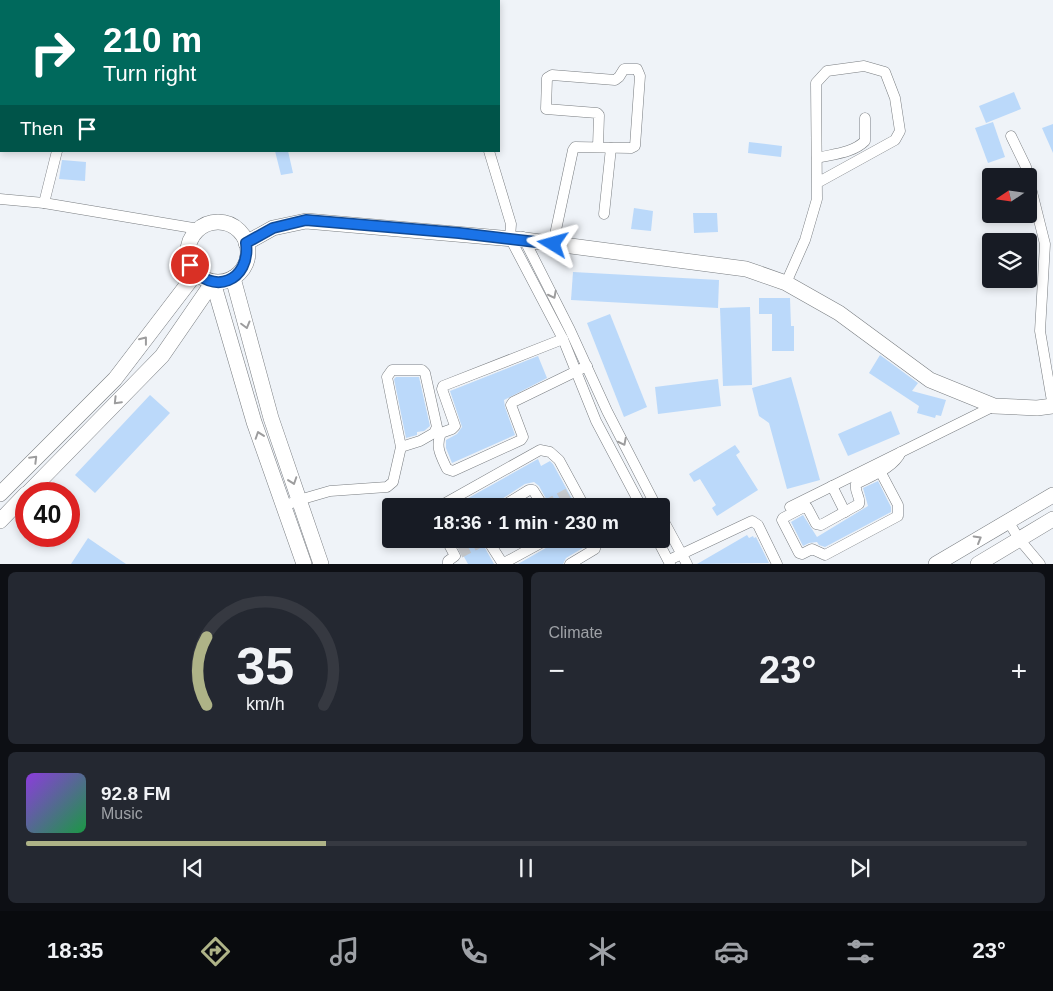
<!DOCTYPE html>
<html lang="en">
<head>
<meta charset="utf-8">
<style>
	:root { --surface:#171b24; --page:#242831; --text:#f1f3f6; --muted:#9ea1a6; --line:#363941; --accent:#aeb387 }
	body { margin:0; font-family:Arial,sans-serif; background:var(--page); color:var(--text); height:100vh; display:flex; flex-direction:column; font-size:19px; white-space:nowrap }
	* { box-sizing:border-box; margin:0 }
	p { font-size:16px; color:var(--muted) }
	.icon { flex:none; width:28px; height:28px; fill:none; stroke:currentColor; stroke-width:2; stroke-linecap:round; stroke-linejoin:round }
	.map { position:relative; height:564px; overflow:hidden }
	.drawer { display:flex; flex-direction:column; gap:8px; padding:8px; background:#0d0f14; flex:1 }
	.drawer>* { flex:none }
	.hud { position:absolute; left:0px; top:0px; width:500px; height:152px; box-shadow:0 2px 8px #0003; background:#00695c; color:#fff; overflow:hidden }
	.needle { width:32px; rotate:257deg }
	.buttons { position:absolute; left:982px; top:168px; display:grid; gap:10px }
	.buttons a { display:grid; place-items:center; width:55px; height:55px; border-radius:5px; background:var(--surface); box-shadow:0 2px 8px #0003; font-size:25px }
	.speed { position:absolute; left:15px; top:482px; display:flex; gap:10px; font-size:25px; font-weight:700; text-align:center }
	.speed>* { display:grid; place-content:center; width:65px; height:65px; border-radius:50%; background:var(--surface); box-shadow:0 2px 8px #0003; line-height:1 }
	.speed .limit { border:8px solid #d22; background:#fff; color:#111 }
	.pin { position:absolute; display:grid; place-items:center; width:42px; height:42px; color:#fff; margin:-21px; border:2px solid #fff; border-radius:50%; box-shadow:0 1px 5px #0007 }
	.me { position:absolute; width:55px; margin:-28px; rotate:278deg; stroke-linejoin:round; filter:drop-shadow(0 0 4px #0008) }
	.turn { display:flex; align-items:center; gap:18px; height:105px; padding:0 20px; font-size:22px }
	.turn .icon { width:65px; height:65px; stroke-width:2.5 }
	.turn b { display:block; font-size:35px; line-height:42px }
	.then { display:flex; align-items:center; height:48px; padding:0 20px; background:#0003; gap:10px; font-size:19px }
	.big { font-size:38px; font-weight:700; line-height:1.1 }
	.drawer .card { flex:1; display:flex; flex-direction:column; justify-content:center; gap:8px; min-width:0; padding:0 18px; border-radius:8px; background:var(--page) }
	.drawer .dial { align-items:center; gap:0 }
	.dial svg { height:130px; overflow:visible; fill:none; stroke:var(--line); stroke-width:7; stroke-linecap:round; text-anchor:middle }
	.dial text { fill:var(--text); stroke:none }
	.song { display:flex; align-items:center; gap:15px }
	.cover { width:60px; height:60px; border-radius:8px; background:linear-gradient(135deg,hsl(270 70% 55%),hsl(140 70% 35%)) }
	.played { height:5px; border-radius:2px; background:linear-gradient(90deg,var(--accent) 30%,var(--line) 30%) }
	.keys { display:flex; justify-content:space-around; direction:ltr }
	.heat { display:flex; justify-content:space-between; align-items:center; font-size:28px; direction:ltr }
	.drawer .tiles { flex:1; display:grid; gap:8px; grid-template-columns:1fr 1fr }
	.card:last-child { grid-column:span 2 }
	.trip { position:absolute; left:382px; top:498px; width:288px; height:50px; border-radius:5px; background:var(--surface); box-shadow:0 2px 8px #0003; font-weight:700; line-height:50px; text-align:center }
	.tabs { display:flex; height:80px; justify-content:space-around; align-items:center; background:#090b0e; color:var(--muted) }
	.tabs .icon { width:35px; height:35px }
	.tabs .current { color:var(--accent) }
	.tabs b { font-size:22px; color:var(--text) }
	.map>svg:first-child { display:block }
	.building { fill:#bbd9fa }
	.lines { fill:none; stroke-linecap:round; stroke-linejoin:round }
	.street-tunnel { stroke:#c7cace; stroke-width:10; stroke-dasharray:10 5; stroke-linecap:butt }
	.street-casing { stroke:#797d81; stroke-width:11 }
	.secondary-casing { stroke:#797d81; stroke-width:16 }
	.street { stroke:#fff; stroke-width:10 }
	.secondary { stroke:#fff; stroke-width:15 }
	.oneway { stroke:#9d9d9e }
	.route-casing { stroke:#114b97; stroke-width:12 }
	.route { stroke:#1a73e8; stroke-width:9 }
</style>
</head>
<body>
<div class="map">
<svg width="1053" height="564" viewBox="0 0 1053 564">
	<rect width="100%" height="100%" fill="#eff3f8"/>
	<g class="building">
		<polygon points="1014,92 1021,109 986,123 979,106"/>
		<polygon points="993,122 1005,157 988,163 975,128"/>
		<polygon points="1053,124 1053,153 1042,128"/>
		<polygon points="749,142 782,146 781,157 748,153"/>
		<polygon points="275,151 288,151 293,173 281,175"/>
		<polygon points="62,160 86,162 85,181 59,179"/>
		<polygon points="634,208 653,211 651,231 631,229"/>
		<polygon points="693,213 717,213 718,232 694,233"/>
		<polygon points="573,272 719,280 718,308 571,300"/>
		<polygon points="759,298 790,298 791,326 794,326 794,351 772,351 772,314 759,314"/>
		<polygon points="750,307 752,385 723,386 720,308"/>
		<polygon points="610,314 647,407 624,417 587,323"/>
		<polygon points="880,355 918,383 912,391 946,400 941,416 936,415 935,418 917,413 919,406 869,373"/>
		<polygon points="538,356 547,378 504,400 505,407 515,435 452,463 446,448 446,440 457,434 462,427 450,391"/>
		<polygon points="396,377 419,377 430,426 424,431 417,432 417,435 406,438 394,379"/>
		<polygon points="791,377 820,480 787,489 769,423 759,416 752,388"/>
		<polygon points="718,379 721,406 658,414 655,387"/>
		<polygon points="150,395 170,413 95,493 75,475"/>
		<polygon points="891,411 900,434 848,456 838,434"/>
		<polygon points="735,445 740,452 736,455 758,490 717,516 712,508 716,505 700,479 694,482 689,474"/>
		<polygon points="538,459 541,466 550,461 553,464 576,506 550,506 539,486 534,482 525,484 491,506 454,506"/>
		<polygon points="878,481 891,507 891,512 825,547 819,545 817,542 809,543 803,546 791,522 803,515 817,537 868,506 863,488"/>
		<polygon points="747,535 749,538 753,536 754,538 756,537 769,563 697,564"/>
		<polygon points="88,538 126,564 71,564"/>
		<polygon points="454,539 480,539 494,564 468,564"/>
		<polygon points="555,539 585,539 588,545 566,558 563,564 518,564 551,545"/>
	</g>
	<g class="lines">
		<g class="street-tunnel">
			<polyline points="546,505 570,492"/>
			<polyline points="460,553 483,541"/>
		</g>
		<defs>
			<g id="street">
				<polyline points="450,0 451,1"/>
				<polyline points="137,1 138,0"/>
				<polyline points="1011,136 1026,167 1028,176"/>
				<polyline points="489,151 511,224 510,238 563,339 596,421 641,506"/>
				<path d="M 817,158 C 833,154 853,153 865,141 L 865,118"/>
				<polyline points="1029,180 1045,244 1040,331 1053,407"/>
				<polyline points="0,199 44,203 199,229"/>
				<polyline points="44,203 57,151"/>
				<polyline points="604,214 611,148"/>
				<polyline points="523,237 570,330 607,411 656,506"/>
				<polyline points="553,244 573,150 575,147 631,148 635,146 640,76 637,69 624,69 619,77 615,80 552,75 547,78 546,109 597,113 599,115 598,147"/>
				<polyline points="786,283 805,240 817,199 816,83 827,71 864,66 885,72 895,98 900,131 895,140 817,183"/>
				<path d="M 563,339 L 443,386 L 442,389 L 455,426 L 452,429 L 441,433 C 435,447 441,456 447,469 L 453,471 L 521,440 L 523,437 L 511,405 L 513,402 L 587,366"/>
				<path d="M 880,471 L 898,505 L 898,516 L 825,555 L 812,549 L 802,554 L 799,553 L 782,520 L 783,518 L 804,507 L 807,507 L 816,524 L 821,525 L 859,504 C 861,497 854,492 856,484 C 871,476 894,468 901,452"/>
				<polyline points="832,486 845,512"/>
				<polyline points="284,506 299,500 330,491 387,487 393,482 401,447 387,377 392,370 422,370 425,373 437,427 434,433 420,441 401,447"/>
				<polyline points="440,506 540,450 550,452 559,460 584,506"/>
				<polyline points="503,506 529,490 533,490 543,506"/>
				<polyline points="790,507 994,406"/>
				<polyline points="661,516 687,564"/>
				<polyline points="1008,521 1019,539 1040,564"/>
				<polyline points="446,539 455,556 448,561 448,564"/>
				<polyline points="487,539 501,561 506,562 548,539"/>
				<polyline points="657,539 670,564"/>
				<polyline points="669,560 752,521 758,525 777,564"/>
				<polyline points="570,564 595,549 596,539"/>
			</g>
			<g id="secondary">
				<circle cx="218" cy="252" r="30"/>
				<polyline points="246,243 273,228 306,221 525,240 746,269 786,283 839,313 930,380 994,406 1037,408 1053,406"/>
				<polyline points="233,278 271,418 321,564"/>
				<polyline points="213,282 254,422 304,564"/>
				<polyline points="0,494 115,379 196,273"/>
				<polyline points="27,494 162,356 213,282"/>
				<polyline points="0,521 26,494"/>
				<polyline points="936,564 1053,495"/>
				<polyline points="978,564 1053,519"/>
			</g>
		</defs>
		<use href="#street" class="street-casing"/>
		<use href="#secondary" class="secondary-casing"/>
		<use href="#street" class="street"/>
		<use href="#secondary" class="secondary"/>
	</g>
	<defs><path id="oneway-chevron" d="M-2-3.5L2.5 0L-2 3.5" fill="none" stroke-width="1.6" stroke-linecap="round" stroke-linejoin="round" transform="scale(1.25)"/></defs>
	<g class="oneway">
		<use href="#oneway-chevron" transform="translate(553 295) rotate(63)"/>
		<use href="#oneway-chevron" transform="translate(246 325) rotate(75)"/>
		<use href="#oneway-chevron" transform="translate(144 340) rotate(-52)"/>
		<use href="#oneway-chevron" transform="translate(117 401) rotate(134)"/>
		<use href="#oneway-chevron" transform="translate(259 435) rotate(-109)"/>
		<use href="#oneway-chevron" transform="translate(623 442) rotate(63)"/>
		<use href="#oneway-chevron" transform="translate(34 459) rotate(-45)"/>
		<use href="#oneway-chevron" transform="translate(293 481) rotate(71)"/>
		<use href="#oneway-chevron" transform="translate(978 539) rotate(-30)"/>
	</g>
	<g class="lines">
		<defs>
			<path id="route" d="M 190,265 C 212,297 251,281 246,243 L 273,228 L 306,220 L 459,233 L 553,244"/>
		</defs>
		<use href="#route" class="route-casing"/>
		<use href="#route" class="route"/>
	</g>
</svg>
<div class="buttons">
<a><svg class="needle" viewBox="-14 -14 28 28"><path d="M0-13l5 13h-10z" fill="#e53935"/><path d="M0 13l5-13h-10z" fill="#9ea1a6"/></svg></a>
<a><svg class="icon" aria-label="layers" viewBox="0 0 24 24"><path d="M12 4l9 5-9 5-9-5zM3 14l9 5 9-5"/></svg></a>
</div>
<div class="speed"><div class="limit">40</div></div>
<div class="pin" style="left:190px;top:265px;background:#d93025"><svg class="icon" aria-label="arrive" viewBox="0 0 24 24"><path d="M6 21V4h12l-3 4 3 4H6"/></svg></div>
<svg class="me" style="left:553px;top:244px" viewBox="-20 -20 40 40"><path d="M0-17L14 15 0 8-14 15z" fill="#1a73e8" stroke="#fff" stroke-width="4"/></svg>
<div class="trip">18:36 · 1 min · 230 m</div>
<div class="hud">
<div class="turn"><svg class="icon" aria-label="right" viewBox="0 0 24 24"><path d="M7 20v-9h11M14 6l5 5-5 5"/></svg><div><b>210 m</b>Turn right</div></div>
<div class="then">Then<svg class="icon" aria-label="arrive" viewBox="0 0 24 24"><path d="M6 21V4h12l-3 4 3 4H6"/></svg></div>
</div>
</div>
<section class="drawer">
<div class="tiles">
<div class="card dial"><svg viewBox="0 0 100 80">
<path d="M14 69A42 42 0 1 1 86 69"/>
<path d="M14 69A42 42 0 0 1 14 27" stroke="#aeb387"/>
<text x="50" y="56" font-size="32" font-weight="700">35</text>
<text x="50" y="72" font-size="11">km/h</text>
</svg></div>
<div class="card"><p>Climate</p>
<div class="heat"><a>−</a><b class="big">23°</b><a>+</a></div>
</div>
<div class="card">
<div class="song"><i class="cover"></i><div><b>92.8 FM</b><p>Music</p></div></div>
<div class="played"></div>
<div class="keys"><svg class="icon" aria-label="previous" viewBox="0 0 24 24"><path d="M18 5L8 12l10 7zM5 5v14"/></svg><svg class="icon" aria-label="pause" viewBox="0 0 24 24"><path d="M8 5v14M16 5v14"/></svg><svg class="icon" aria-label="next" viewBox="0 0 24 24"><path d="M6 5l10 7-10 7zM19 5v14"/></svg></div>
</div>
</div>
</section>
<nav class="tabs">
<b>18:35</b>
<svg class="icon current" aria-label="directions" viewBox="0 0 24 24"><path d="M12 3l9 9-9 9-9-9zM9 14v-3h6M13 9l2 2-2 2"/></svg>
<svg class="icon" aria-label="music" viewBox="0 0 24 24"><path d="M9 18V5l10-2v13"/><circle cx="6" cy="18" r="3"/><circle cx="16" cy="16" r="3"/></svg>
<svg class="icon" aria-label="phone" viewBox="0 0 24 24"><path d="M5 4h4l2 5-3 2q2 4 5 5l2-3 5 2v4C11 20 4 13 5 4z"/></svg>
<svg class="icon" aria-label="climate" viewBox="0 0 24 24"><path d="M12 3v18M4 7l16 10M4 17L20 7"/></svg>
<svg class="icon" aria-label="car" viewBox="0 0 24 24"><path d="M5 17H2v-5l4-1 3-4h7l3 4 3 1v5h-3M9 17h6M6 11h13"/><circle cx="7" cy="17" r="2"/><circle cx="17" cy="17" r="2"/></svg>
<svg class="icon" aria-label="filters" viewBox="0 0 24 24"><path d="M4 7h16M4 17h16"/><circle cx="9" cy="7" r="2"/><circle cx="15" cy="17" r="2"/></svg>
<b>23°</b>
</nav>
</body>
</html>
